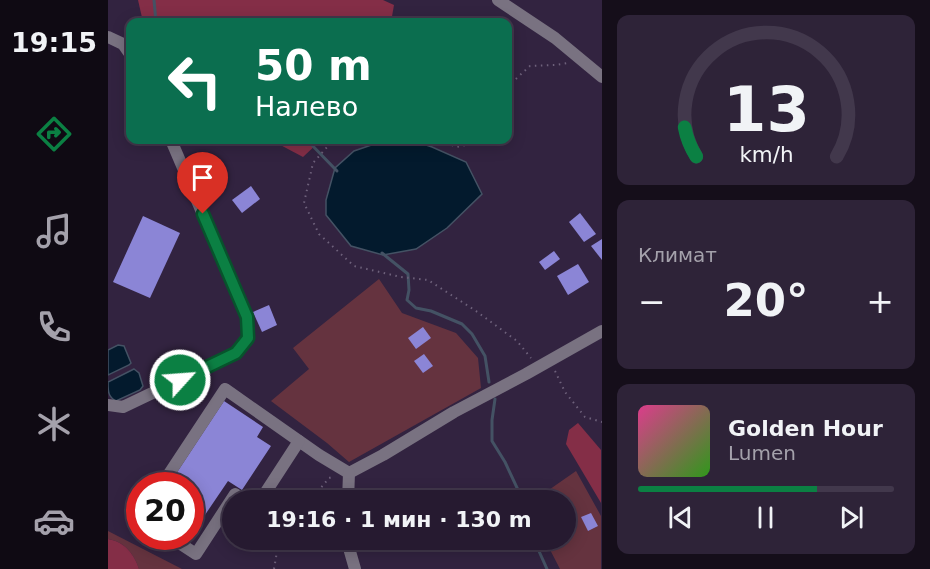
<!DOCTYPE html>
<html lang="ru">
<head>
<meta charset="utf-8">
<style>
	:root { --surface:#261a30; --page:#2e2338; --text:#f1f3f6; --muted:#a4a1ab; --line:#42384c; --accent:#0b8043 }
	body { margin:0; font-family:"DejaVu Sans",sans-serif; background:var(--page); color:var(--text); height:100vh; display:flex; flex-direction:column; font-size:22px; white-space:nowrap }
	* { box-sizing:border-box; margin:0 }
	p { font-size:20px; color:var(--muted) }
	.icon { flex:none; width:33px; height:33px; fill:none; stroke:currentColor; stroke-width:2; stroke-linecap:round; stroke-linejoin:round }
	.map { position:relative; flex:1; overflow:hidden }
	.drawer { display:flex; flex-direction:column; gap:15px; padding:15px; background:#150e1a; width:328px }
	.drawer>* { flex:none }
	.banner { position:absolute; left:18px; top:18px; width:386px; height:126px; border-radius:12px; box-shadow:0 3px 15px #0003,0 0 0 2px var(--line); background:#0b6e4f; color:#fff; overflow:hidden }
	.speed { position:absolute; left:18px; top:472px; display:flex; gap:12px; font-size:30px; font-weight:700; text-align:center }
	.speed>* { display:grid; place-content:center; width:78px; height:78px; border-radius:50%; background:var(--surface); box-shadow:0 3px 15px #0003,0 0 0 2px var(--line); line-height:1 }
	.speed .limit { border:9px solid #d22; background:#fff; color:#111 }
	.pin { position:absolute; display:grid; place-items:center; width:51px; height:51px; color:#fff; margin:-62px -26px; border-radius:50% 50% 50% 0; rotate:-45deg; box-shadow:0 0 6px #0007 }
	.pin .icon { rotate:45deg }
	.me { position:absolute; width:66px; margin:-33px; rotate:64deg; stroke-linejoin:round; filter:drop-shadow(0 0 4px #0008) }
	.turn { display:flex; align-items:center; gap:21px; height:126px; padding:0 30px; font-size:27px }
	.turn .icon { width:78px; height:78px; stroke-width:2.5 }
	.turn b { display:block; font-size:42px; line-height:51px }
	.big { font-size:45px; font-weight:800; line-height:1.1 }
	.drawer .card { flex:1; display:flex; flex-direction:column; justify-content:center; gap:9px; min-width:0; padding:0 21px; border-radius:12px; background:var(--page) }
	.drawer .dial { align-items:center; gap:0 }
	.dial svg { height:156px; overflow:visible; fill:none; stroke:var(--line); stroke-width:7; stroke-linecap:round; text-anchor:middle }
	.dial text { fill:var(--text); stroke:none }
	.song { display:flex; align-items:center; gap:18px }
	.cover { width:72px; height:72px; border-radius:9px; background:linear-gradient(135deg,hsl(330 70% 55%),hsl(110 70% 35%)) }
	.played { height:6px; border-radius:3px; background:linear-gradient(90deg,var(--accent) 70%,var(--line) 70%) }
	.keys { display:flex; justify-content:space-around; direction:ltr }
	.heat { display:flex; justify-content:space-between; align-items:center; font-size:33px; direction:ltr }
	.trip { position:absolute; left:114px; top:490px; width:354px; height:60px; border-radius:30px; background:var(--surface); box-shadow:0 3px 15px #0003,0 0 0 2px var(--line); font-weight:800; line-height:60px; text-align:center }
	main { display:flex; flex:1; min-height:0 }
	.dock { display:flex; flex-direction:column; width:108px; justify-content:space-around; align-items:center; background:#0f0a13; color:var(--muted) }
	.dock .icon { width:42px; height:42px }
	.dock .selected { color:var(--accent) }
	.dock b { font-size:27px; color:var(--text) }
	.map>svg:first-child { display:block }
	.green { fill:#65333f }
	.forest { fill:#842e47 }
	.water { fill:#031a2d; stroke:#445264; stroke-width:1.5 }
	.lines { fill:none; stroke-linecap:round; stroke-linejoin:round }
	.stream { stroke:#445264; stroke-width:3 }
	.building { fill:#8b85d6 }
	.path { stroke:#6e617b; stroke-width:2; stroke-dasharray:1.5 4.5; stroke-linecap:butt }
	.minor { stroke:#797281; stroke-width:12 }
	.route-casing { stroke:#07532c; stroke-width:15 }
	.route { stroke:#0b8043; stroke-width:10 }
</style>
</head>
<body>
<main>
<nav class="dock">
<b>19:15</b>
<svg class="icon selected" aria-label="directions" viewBox="0 0 24 24"><path d="M12 3l9 9-9 9-9-9zM9 14v-3h6M13 9l2 2-2 2"/></svg>
<svg class="icon" aria-label="music" viewBox="0 0 24 24"><path d="M9 18V5l10-2v13"/><circle cx="6" cy="18" r="3"/><circle cx="16" cy="16" r="3"/></svg>
<svg class="icon" aria-label="phone" viewBox="0 0 24 24"><path d="M5 4h4l2 5-3 2q2 4 5 5l2-3 5 2v4C11 20 4 13 5 4z"/></svg>
<svg class="icon" aria-label="climate" viewBox="0 0 24 24"><path d="M12 3v18M4 7l16 10M4 17L20 7"/></svg>
<svg class="icon" aria-label="car" viewBox="0 0 24 24"><path d="M5 17H2v-5l4-1 3-4h7l3 4 3 1v5h-3M9 17h6M6 11h13"/><circle cx="7" cy="17" r="2"/><circle cx="17" cy="17" r="2"/></svg>
</nav>
<div class="map">
<svg width="494" height="569" viewBox="0 0 494 569">
	<rect width="100%" height="100%" fill="#322340"/>
	<g class="green">
		<polygon points="271,279 294,313 348,333 370,358 373,388 241,462 219,443 163,401 201,369 185,348"/>
		<polygon points="468,471 493,516 493,569 452,569 437,540 458,540 458,501 425,501"/>
		<path d="M 0,531 L 74,569 L 31,569 C 26,554 17,542 0,539 Z"/>
	</g>
	<g class="forest">
		<polygon points="30,0 275,0 286,5 283,22 35,22"/>
		<polygon points="163,140 213,140 195,157"/>
		<polygon points="470,423 493,450 493,503 458,444 461,430"/>
		<path d="M 0,539 C 17,542 26,554 31,569 L 0,569 Z"/>
	</g>
	<g class="water">
		<polygon points="278,140 303,140 324,147 358,162 374,194 339,228 308,249 275,255 243,246 218,215 218,200 227,168 246,151"/>
		<polygon points="10,345 16,346 23,363 21,365 0,375 0,350"/>
		<path d="M 26,369 L 31,373 L 35,386 L 32,390 L 8,401 C 0,397 0,391 0,382 Z"/>
	</g>
	<g class="lines">
		<g class="stream">
			<polyline points="46,0 48,22"/>
			<polyline points="199,140 229,171"/>
			<polyline points="274,253 300,274 301,290 299,300 308,308 323,311 354,324 364,334 377,356 381,382"/>
			<polyline points="387,399 384,420 384,441 397,462 411,492 413,501"/>
			<polyline points="426,540 439,569"/>
		</g>
	</g>
	<g class="building">
		<polygon points="143,186 152,199 134,213 124,200"/>
		<polygon points="472,213 488,234 476,242 461,222"/>
		<polygon points="35,216 72,233 42,298 5,282"/>
		<polygon points="494,239 494,260 483,246"/>
		<polygon points="446,251 452,259 437,270 431,262"/>
		<polygon points="470,264 481,282 460,295 449,276"/>
		<polygon points="161,305 169,325 154,332 145,312"/>
		<polygon points="315,327 323,338 308,349 300,338"/>
		<polygon points="316,354 325,366 315,373 306,361"/>
		<polygon points="116,401 155,427 149,437 163,446 134,490 120,481 82,537 82,486 60,486"/>
		<polygon points="483,513 490,526 480,531 473,517"/>
	</g>
	<g class="lines">
		<g class="path">
			<polyline points="399,87 422,66 448,65 459,63"/>
			<polyline points="228,140 220,146 205,163 196,203 211,234 246,266 293,277 320,280 368,311 409,341 423,358"/>
			<polyline points="333,140 348,147 364,144 369,140"/>
			<polyline points="447,371 457,392 477,417 494,422"/>
			<polyline points="202,501 221,478 224,477"/>
			<polyline points="166,569 171,540"/>
		</g>
		<g class="minor">
			<polyline points="390,0 447,38 494,77"/>
			<polyline points="0,37 15,44 22,54"/>
			<polyline points="0,405 15,407 128,353 140,338 139,317 63,140"/>
			<polyline points="241,473 275,455 346,412 418,374 494,331"/>
			<polyline points="53,486 117,389 211,455 241,473"/>
			<polyline points="152,501 191,441"/>
			<polyline points="240,501 241,473"/>
			<polyline points="62,537 88,554 127,494 137,501"/>
			<polyline points="240,540 241,548 247,569"/>
		</g>
	</g>
	<g class="lines">
		<defs>
			<polyline id="route" points="72,380 128,353 140,338 139,317 95,214"/>
		</defs>
		<use href="#route" class="route-casing"/>
		<use href="#route" class="route"/>
	</g>
</svg>
<div class="speed"><div class="limit">20</div></div>
<div class="pin" style="left:95px;top:214px;background:#d93025"><svg class="icon" aria-label="arrive" viewBox="0 0 24 24"><path d="M6 21V4h12l-3 4 3 4H6"/></svg></div>
<svg class="me" style="left:72px;top:380px" viewBox="-20 -20 40 40"><circle r="17" fill="#0b8043" stroke="#fff" stroke-width="3"/><path d="M0-11L8 9 0 5-8 9z" fill="#fff"/></svg>
<div class="trip">19:16 · 1 мин · 130 m</div>
<div class="banner">
<div class="turn"><svg class="icon" aria-label="left" viewBox="0 0 24 24"><path d="M17 20v-9H6M10 6l-5 5 5 5"/></svg><div><b>50 m</b>Налево</div></div>
</div>
</div>
<section class="drawer">
<div class="card dial"><svg viewBox="0 0 100 80">
<path d="M14 69A42 42 0 1 1 86 69"/>
<path d="M14 69A42 42 0 0 1 8 54" stroke="#0b8043"/>
<text x="50" y="56" font-size="32" font-weight="700">13</text>
<text x="50" y="72" font-size="11">km/h</text>
</svg></div>
<div class="card"><p>Климат</p>
<div class="heat"><a>−</a><b class="big">20°</b><a>+</a></div>
</div>
<div class="card">
<div class="song"><i class="cover"></i><div><b>Golden Hour</b><p>Lumen</p></div></div>
<div class="played"></div>
<div class="keys"><svg class="icon" aria-label="previous" viewBox="0 0 24 24"><path d="M18 5L8 12l10 7zM5 5v14"/></svg><svg class="icon" aria-label="pause" viewBox="0 0 24 24"><path d="M8 5v14M16 5v14"/></svg><svg class="icon" aria-label="next" viewBox="0 0 24 24"><path d="M6 5l10 7-10 7zM19 5v14"/></svg></div>
</div>
</section>
</main>
</body>
</html>
